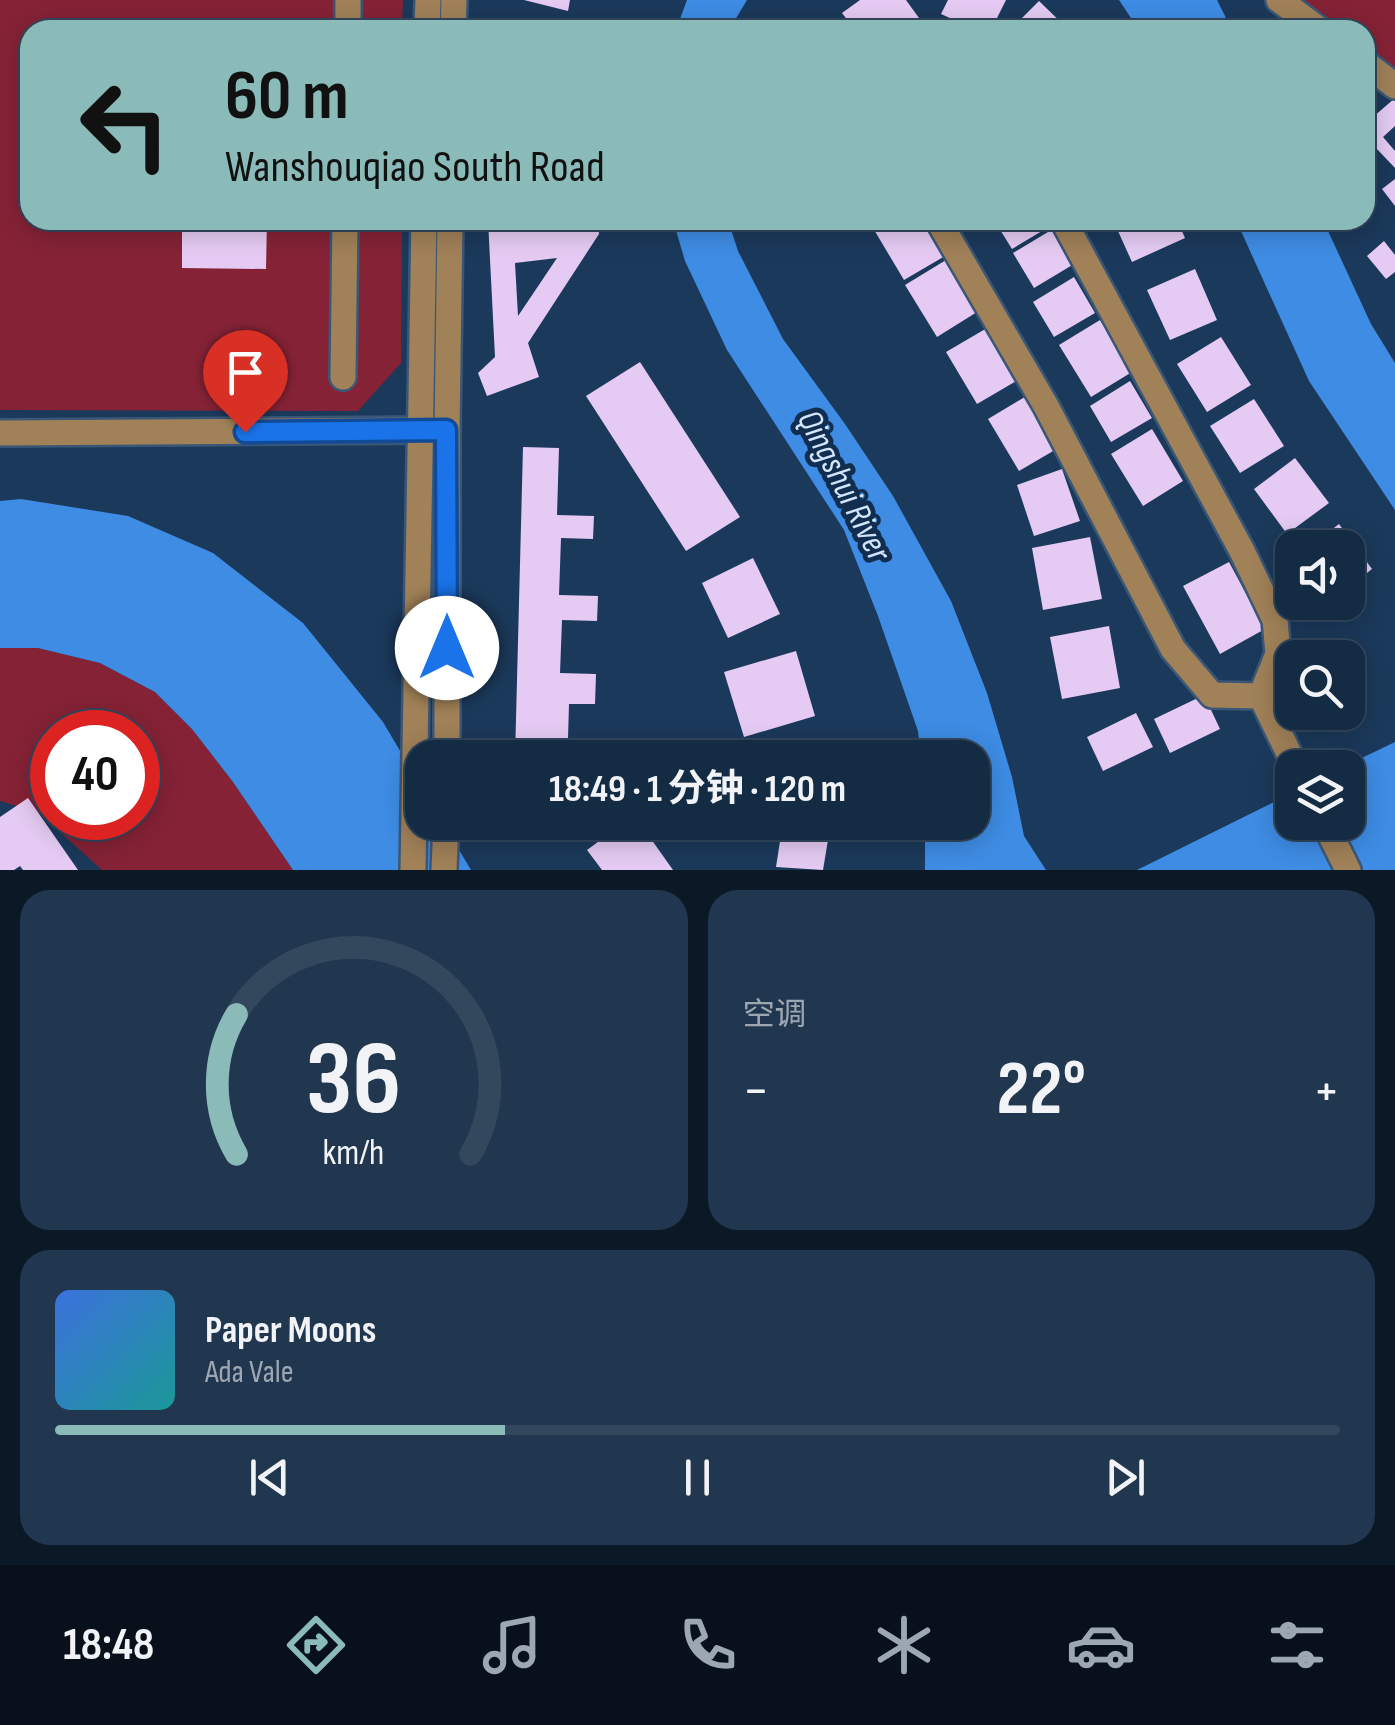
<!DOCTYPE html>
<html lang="zh">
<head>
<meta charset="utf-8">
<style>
	:root { --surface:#142b44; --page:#21374f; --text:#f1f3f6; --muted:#9da7b2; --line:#33475d; --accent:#8bbbb9 }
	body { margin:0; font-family:"Sofia Sans Condensed","Noto Sans SC",sans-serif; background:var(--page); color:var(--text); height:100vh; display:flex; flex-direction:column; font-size:38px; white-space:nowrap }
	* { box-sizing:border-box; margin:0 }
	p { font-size:32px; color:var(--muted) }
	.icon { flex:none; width:55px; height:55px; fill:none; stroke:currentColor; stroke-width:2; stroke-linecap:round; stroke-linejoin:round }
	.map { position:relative; height:870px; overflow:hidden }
	.panel { display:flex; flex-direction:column; gap:20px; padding:20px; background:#0b1825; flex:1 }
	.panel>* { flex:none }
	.banner { position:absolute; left:20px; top:20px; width:1355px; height:210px; border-radius:30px; box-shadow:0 5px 25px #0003,0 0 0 2px var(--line); background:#8bbbb9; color:#111; overflow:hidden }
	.tools { position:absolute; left:1275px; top:530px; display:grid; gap:20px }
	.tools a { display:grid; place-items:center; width:90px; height:90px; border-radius:20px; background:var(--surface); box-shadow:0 5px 25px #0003,0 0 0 2px var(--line); font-size:50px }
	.speed { position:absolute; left:30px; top:710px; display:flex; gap:20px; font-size:50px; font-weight:700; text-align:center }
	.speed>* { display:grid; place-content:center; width:130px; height:130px; border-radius:50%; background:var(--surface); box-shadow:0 5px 25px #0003,0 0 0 2px var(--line); line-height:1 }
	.speed .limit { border:15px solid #d22; background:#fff; color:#111 }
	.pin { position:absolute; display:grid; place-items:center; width:85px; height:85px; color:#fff; margin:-102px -42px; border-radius:50% 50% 50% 0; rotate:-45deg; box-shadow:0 0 10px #0007 }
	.pin .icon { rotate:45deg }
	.me { position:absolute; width:110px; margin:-55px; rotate:0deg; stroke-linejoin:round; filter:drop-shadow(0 0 8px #0008) }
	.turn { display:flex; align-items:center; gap:35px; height:210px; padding:0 40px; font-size:45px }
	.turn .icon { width:130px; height:130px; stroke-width:2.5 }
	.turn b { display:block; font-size:70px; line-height:85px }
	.big { font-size:75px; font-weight:700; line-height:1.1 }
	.panel .widget { flex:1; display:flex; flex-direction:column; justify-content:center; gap:15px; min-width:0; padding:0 35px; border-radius:30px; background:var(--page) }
	.panel .dial { align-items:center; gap:0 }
	.dial svg { height:260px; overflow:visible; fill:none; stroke:var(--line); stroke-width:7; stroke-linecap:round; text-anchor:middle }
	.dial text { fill:var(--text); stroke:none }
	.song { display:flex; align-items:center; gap:30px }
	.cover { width:120px; height:120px; border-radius:15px; background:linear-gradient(135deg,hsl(220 70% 55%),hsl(180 70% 35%)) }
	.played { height:10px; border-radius:5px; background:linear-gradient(90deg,var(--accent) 35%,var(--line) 35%) }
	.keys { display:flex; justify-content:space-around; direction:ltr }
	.heat { display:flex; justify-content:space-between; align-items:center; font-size:55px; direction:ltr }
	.panel .tiles { flex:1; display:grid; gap:20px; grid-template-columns:1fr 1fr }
	.widget:last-child { grid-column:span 2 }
	.trip { position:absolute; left:405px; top:740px; width:585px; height:100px; border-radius:30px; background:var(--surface); box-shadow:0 5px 25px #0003,0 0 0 2px var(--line); font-weight:700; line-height:100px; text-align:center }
	.menu { display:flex; height:160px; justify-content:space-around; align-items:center; background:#08111b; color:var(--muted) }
	.menu .icon { width:70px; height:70px }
	.menu .on { color:var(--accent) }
	.menu b { font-size:45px; color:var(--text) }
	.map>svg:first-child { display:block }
	.green { fill:#852236; fill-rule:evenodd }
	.water { fill:#3e8ce4 }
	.building { fill:#e5cbf3; fill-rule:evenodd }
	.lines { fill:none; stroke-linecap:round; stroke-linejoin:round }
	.minor-casing { stroke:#3b5777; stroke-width:30 }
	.minor { stroke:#a08158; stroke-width:25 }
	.route-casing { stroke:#114b97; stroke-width:25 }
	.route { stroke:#1a73e8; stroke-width:18 }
	.labels { text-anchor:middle; stroke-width:10; stroke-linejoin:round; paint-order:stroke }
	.water-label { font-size:35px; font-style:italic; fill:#d3e5fc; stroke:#112e50 }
</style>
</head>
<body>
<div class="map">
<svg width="1395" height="870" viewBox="0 0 1395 870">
	<rect width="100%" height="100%" fill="#1b395b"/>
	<g class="green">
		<polygon points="0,0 403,0 402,30 30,30 30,220 402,220 401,363 358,411 0,410"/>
		<polygon points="1300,0 1395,0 1395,69 1365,47 1365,30 1341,30"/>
		<path d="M 0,648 L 38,648 L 100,663 L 155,692 L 192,729 L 233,782 L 293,870 L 102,870 L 38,812 L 0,801 ZM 52,732 L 138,732 L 138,818 L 52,818 Z"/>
	</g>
	<g class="water">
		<polygon points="687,0 747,0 729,30 676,30"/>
		<polygon points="1119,0 1217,0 1232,30 1139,30"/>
		<polygon points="673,220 728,220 738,251 783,339 845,424 893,496 951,601 987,693 1012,777 1024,836 1046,870 925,870 925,823 972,822 972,758 921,757 918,731 878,616 844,530 727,350 685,261"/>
		<polygon points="1236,220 1323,220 1371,324 1395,363 1395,510 1309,381"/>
		<polygon points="21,499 128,516 213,553 303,623 383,722 422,788 422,822 443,823 471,870 293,870 233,782 192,729 155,692 100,663 38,648 0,648 0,501"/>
		<polygon points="1395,742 1395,870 1137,870 1292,793 1292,822 1348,822 1348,768 1343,767"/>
	</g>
	<g class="building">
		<polygon points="524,0 570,0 568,11"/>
		<polygon points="860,0 906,0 919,18 903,30 855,30 842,13"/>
		<polygon points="948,0 1006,0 991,30 976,30 941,14"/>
		<polygon points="1039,1 1069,30 1010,30"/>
		<polygon points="1395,98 1395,126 1383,137 1395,151 1395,168 1376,148 1365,158 1365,124"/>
		<polygon points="1395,179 1395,206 1382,189"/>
		<polygon points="182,220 267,220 266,269 182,268"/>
		<path d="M 488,220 L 598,220 L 599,234 L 528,343 L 539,377 L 487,396 L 478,373 L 495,357 ZM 557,258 L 518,316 L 515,263 Z"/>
		<polygon points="886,220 923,220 945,256 904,280 873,228"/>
		<polygon points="994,220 1049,220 1052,225 1012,249"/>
		<polygon points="1113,220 1177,220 1185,238 1132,262"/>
		<polygon points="1053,229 1074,264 1034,288 1013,253"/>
		<polygon points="1384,241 1395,255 1395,272 1386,279 1367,256"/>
		<polygon points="946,260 977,312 937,337 905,285"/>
		<polygon points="1195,269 1217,320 1170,340 1147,290"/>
		<polygon points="1074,277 1095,313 1054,337 1033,302"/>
		<polygon points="1100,320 1132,372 1091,397 1059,345"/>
		<polygon points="987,328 1018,380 977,404 946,352"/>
		<polygon points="1221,337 1251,385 1207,412 1177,364"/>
		<polygon points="640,362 740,517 686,551 586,396"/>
		<polygon points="1130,381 1152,418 1111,442 1090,406"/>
		<polygon points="1028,395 1060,447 1019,471 988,419"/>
		<polygon points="1254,399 1284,446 1240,473 1210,426"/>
		<polygon points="1152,429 1183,481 1143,506 1111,454"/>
		<polygon points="523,447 559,448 557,515 594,516 593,539 561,538 559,595 598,596 597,621 562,620 560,673 596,674 595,704 569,704 568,739 598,740 597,758 515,758"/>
		<polygon points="1295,458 1329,503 1287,534 1254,489"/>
		<polygon points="1062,469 1080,521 1034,536 1017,485"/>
		<polygon points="1339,524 1372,569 1348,588 1348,548 1308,548"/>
		<polygon points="1090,537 1102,599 1043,610 1032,548"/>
		<polygon points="753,558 780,614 728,638 702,583"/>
		<polygon points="1229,562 1265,629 1220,654 1183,586"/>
		<polygon points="1109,626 1120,688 1062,699 1050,637"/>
		<polygon points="796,651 815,716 744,737 724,672"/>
		<polygon points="1204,695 1220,729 1170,753 1154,719"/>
		<polygon points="1136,713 1153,747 1103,771 1087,737"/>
		<polygon points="28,798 78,870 23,870 20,866 14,870 0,870 0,817"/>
		<polygon points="625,822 639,822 673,870 602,870 587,850"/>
		<polygon points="783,822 831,822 823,870 776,867"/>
	</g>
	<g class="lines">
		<defs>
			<g id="minor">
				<polyline points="1279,0 1320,30"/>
				<polyline points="348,30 348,0"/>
				<polyline points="427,30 428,0"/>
				<polyline points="453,30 454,0"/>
				<polyline points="1365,63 1395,86"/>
				<polyline points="938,220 1046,406 1173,649 1212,695 1261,696"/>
				<polyline points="1063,220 1242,551 1275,620 1278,654 1261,696 1296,768"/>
				<polyline points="343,377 345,220"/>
				<polyline points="0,433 435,430"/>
				<polyline points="447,758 447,430 450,220"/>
				<polyline points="1324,822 1348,870"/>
				<polyline points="413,870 424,220"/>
				<polyline points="444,870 446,822"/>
			</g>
		</defs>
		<use href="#minor" class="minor-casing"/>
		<use href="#minor" class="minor"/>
	</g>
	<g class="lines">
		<defs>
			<polyline id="route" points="245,432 446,430 447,648"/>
		</defs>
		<use href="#route" class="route-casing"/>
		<use href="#route" class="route"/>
	</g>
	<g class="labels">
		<g class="water-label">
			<text transform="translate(845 485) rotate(63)" y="12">Qingshui River</text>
		</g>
	</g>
</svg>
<div class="tools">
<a><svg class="icon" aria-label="sound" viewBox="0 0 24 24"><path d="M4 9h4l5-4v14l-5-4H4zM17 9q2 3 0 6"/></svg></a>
<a><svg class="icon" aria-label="search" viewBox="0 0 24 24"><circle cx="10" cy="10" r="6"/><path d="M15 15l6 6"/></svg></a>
<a><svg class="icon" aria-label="layers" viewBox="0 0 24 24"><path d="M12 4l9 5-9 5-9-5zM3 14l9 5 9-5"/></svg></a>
</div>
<div class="speed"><div class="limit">40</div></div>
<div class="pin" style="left:245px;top:432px;background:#d93025"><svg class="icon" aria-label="arrive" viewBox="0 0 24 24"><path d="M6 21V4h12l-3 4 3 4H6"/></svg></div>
<svg class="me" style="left:447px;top:648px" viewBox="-20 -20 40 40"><circle r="19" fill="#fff"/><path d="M0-13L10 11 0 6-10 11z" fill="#1a73e8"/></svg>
<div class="trip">18:49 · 1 分钟 · 120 m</div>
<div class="banner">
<div class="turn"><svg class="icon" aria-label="left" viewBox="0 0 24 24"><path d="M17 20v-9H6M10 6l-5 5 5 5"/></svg><div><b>60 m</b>Wanshouqiao South Road</div></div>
</div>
</div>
<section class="panel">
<div class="tiles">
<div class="widget dial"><svg viewBox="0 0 100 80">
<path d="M14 69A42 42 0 1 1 86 69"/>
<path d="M14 69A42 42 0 0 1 14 26" stroke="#8bbbb9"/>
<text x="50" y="56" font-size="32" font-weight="700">36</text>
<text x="50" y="72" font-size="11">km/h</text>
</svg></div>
<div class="widget"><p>空调</p>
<div class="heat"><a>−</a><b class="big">22°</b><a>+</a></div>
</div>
<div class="widget">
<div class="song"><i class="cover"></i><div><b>Paper Moons</b><p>Ada Vale</p></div></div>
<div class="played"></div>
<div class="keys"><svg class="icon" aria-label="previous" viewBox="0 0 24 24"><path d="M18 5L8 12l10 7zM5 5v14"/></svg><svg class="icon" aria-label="pause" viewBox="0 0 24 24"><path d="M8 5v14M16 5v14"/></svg><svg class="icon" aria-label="next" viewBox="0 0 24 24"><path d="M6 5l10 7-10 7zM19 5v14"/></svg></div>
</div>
</div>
</section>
<nav class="menu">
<b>18:48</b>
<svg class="icon on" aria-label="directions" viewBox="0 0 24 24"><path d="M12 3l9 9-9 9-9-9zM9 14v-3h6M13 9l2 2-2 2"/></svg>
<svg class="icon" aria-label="music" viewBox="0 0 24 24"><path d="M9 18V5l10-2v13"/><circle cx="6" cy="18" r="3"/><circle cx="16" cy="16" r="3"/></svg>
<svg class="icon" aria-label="phone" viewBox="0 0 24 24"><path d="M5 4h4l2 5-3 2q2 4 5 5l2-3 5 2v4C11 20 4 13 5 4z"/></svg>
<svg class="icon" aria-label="climate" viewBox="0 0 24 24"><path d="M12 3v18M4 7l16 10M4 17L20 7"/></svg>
<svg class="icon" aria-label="car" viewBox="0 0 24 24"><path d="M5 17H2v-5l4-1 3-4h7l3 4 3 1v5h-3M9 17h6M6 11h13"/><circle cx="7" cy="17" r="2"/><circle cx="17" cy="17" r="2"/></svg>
<svg class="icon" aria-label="filters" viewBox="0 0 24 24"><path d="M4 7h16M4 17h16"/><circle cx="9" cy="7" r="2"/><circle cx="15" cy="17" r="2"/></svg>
</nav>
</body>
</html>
